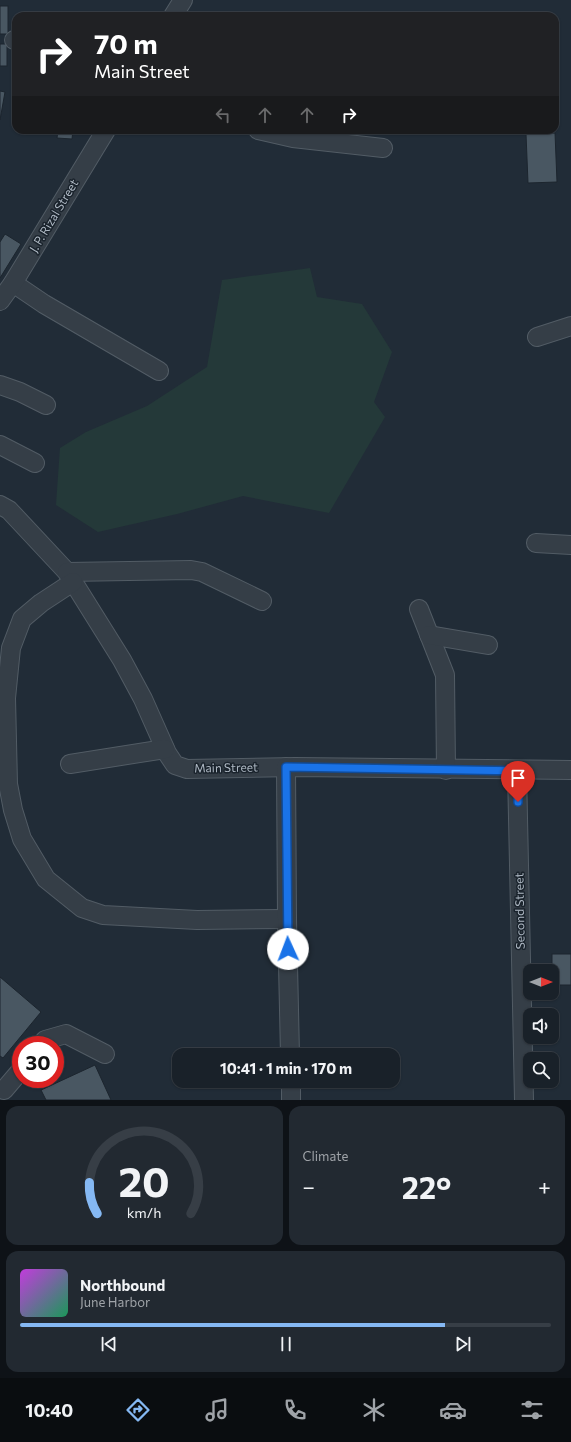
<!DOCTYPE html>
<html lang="en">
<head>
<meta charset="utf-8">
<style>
	:root { --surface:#192129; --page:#222931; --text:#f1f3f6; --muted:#9fa3a8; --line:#373e46; --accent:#85b8f3 }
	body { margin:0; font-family:Commissioner,sans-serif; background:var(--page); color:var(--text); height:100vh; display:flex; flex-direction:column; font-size:15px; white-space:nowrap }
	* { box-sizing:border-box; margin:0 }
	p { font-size:13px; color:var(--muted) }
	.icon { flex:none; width:22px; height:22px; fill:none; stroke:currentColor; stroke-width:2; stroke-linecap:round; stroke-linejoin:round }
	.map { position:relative; height:1100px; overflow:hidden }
	.side { display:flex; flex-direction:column; gap:6px; padding:6px; background:#0e1217; flex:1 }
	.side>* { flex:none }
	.top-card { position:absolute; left:12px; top:12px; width:547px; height:122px; border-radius:12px; box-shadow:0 1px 3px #0004,0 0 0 1px var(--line); background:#202124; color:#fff; overflow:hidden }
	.needle { width:26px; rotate:90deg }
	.buttons { position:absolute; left:523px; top:964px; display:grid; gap:8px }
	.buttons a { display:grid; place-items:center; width:36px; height:36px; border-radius:8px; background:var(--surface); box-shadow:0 1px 3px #0004,0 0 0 1px var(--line); font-size:20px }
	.speed { position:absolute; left:12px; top:1036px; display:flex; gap:8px; font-size:20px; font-weight:700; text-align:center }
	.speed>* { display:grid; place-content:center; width:52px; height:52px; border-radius:50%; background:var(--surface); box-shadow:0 1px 3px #0004,0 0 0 1px var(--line); line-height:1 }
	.speed .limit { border:6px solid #d22; background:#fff; color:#111 }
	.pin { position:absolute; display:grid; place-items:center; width:34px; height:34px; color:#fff; margin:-41px -17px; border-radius:50% 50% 50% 0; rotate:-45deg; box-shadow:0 0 4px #0007 }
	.pin .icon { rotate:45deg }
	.me { position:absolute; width:44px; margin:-22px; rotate:358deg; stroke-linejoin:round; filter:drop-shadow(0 0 3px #0008) }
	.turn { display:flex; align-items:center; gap:14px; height:84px; padding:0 16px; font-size:18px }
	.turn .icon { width:52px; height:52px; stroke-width:2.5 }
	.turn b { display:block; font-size:28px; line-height:34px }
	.lanes { display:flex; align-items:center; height:38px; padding:0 16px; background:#0003; justify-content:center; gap:20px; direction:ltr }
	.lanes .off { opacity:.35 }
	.big { font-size:30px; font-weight:700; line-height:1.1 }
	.side .card { flex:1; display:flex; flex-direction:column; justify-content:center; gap:6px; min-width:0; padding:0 14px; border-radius:12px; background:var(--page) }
	.side .dial { align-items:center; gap:0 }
	.dial svg { height:104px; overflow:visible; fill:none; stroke:var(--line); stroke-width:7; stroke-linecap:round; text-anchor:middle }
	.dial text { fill:var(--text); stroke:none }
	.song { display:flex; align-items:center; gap:12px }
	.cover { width:48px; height:48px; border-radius:6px; background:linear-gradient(135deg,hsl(290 70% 55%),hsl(150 70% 35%)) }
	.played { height:4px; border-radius:2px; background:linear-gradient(90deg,var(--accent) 80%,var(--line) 80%) }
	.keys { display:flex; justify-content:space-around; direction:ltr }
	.heat { display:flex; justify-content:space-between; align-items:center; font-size:22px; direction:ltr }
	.side .tiles { flex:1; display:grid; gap:6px; grid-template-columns:1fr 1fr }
	.card:last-child { grid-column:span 2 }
	.trip { position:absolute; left:172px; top:1048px; width:228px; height:40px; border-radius:12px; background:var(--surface); box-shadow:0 1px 3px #0004,0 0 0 1px var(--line); font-weight:700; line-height:40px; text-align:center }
	.tabs { display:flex; height:64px; justify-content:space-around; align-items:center; background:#0a0d10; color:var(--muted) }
	.tabs .icon { width:28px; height:28px }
	.tabs .selected { color:var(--accent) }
	.tabs b { font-size:18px; color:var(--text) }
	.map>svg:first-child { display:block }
	.green { fill:#243939 }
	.building { fill:#495762; stroke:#1c252e }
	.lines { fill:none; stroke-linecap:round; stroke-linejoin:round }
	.minor-casing { stroke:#525c65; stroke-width:20 }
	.minor { stroke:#353e47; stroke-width:18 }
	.route-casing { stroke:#114b97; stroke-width:10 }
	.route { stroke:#1a73e8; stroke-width:7 }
	.labels { text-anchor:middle; stroke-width:3; stroke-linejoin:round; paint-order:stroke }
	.street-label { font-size:12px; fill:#afb9c4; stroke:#1a232c }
</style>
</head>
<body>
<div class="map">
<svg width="571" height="1100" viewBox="0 0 571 1100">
	<rect width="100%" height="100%" fill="#212c37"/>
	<polygon class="green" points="310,268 317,297 362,304 392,352 374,402 385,417 329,513 243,496 177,514 98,532 56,505 60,448 86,432 147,406 207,367 222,280"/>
	<g class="building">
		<rect x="0" y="6" width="8" height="28"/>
		<rect x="0" y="44" width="7" height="22"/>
		<polygon points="0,91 5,92 0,120"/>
		<polygon points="58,130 73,130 72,139 57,138"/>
		<polygon points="555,133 557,182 528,183 526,134"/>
		<polygon points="5,234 21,244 0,278 0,242"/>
		<rect x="552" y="954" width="19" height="31"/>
		<polygon points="0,977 41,1012 3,1058 0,1056"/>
		<polygon points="95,1065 111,1100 46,1100 41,1090"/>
	</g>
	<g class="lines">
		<defs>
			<g id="minor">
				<polyline points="173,16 183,0"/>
				<polyline points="14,40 16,40"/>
				<polyline points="258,130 293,138 383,148"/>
				<polyline points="13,283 44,304 159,371"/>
				<polyline points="0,301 13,283 106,130"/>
				<polyline points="537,337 571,326"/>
				<polyline points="0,385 20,392 46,405"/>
				<polyline points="0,445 35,463"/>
				<polyline points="0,505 9,510 67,572 122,660 143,699 167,753 175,765 187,769 295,767 571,770"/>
				<polyline points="536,543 571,545"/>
				<polyline points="67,572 191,570 202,572 262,601"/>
				<polyline points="73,582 41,603 22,619 11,648 6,698 8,784 13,810 22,839 46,879 82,908 103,915 197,920 287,919"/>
				<polyline points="419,609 445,675 446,770"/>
				<polyline points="429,635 488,645"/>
				<polyline points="70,764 165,749"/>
				<polyline points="286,767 287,919 290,1055"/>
				<polyline points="517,771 524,1100"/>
				<polyline points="41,1045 45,1040 66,1034 105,1054"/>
				<polyline points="291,1081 291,1100"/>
				<polyline points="4,1090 21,1070"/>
			</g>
		</defs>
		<use href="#minor" class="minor-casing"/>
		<use href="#minor" class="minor"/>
	</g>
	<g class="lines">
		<defs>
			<polyline id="route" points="288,949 286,767 518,771 518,802"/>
		</defs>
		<use href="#route" class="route-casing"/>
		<use href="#route" class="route"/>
	</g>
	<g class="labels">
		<g class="street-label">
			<text transform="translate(54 216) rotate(-59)" y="4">J. P. Rizal Street</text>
			<text transform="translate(226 768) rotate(-1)" y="4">Main Street</text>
			<text transform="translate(520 911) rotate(-91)" y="4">Second Street</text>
		</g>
	</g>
</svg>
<div class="buttons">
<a><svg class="needle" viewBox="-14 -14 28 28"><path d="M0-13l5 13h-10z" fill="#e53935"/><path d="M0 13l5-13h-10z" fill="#9fa3a8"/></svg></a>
<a><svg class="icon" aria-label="sound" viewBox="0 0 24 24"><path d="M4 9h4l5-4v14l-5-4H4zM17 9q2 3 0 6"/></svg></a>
<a><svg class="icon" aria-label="search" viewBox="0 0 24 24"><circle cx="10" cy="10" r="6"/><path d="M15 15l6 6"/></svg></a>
</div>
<div class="speed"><div class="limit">30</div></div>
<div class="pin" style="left:518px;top:802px;background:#d93025"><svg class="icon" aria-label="arrive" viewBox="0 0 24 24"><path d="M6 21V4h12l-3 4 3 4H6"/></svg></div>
<svg class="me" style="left:288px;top:949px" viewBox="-20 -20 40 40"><circle r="19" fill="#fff"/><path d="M0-13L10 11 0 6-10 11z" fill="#1a73e8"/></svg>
<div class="trip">10:41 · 1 min · 170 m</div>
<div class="top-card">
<div class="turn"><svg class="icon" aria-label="right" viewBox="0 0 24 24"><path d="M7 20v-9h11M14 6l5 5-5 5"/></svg><div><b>70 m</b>Main Street</div></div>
<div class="lanes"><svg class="icon off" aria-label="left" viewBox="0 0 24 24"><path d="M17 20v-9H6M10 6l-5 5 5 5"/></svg><svg class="icon off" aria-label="ahead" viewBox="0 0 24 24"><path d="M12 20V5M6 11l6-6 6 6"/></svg><svg class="icon off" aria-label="ahead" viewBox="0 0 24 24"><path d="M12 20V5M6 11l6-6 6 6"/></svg><svg class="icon" aria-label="right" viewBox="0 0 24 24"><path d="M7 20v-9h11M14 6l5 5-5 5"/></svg></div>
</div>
</div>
<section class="side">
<div class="tiles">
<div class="card dial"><svg viewBox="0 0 100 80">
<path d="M14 69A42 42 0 1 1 86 69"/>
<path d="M14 69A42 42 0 0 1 8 45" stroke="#85b8f3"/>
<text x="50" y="56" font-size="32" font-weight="700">20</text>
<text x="50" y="72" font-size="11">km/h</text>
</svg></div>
<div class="card"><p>Climate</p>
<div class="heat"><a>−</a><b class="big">22°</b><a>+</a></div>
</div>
<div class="card">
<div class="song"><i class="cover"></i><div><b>Northbound</b><p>June Harbor</p></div></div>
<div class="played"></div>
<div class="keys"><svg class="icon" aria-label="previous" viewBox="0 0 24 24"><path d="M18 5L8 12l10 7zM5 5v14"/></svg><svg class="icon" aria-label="pause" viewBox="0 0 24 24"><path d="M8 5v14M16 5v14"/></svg><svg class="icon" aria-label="next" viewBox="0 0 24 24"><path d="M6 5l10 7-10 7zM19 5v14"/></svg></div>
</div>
</div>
</section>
<nav class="tabs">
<b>10:40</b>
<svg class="icon selected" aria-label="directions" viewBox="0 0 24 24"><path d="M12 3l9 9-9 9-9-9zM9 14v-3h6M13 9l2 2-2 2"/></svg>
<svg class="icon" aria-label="music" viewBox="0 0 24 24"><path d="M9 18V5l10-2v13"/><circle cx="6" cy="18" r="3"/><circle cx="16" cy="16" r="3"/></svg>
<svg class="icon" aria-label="phone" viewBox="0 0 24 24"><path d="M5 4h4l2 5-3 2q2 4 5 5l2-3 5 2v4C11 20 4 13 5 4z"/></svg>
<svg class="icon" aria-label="climate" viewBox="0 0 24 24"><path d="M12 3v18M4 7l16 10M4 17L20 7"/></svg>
<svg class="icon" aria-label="car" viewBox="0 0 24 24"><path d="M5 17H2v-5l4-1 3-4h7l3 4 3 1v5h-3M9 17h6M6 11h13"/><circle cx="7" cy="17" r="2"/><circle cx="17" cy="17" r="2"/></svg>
<svg class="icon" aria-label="filters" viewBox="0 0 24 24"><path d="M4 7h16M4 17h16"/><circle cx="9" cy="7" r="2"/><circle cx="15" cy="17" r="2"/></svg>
</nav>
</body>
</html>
